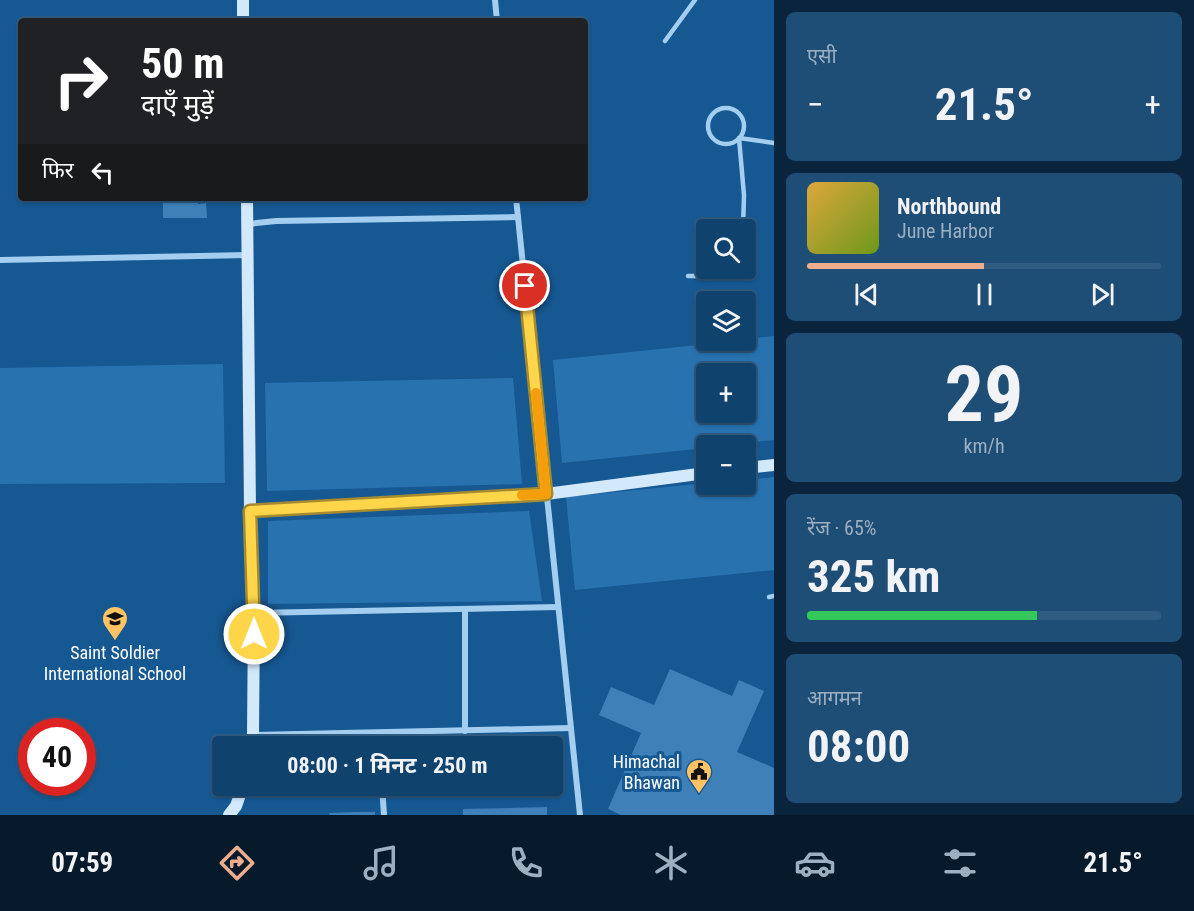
<!DOCTYPE html>
<html lang="hi">
<head>
<meta charset="utf-8">
<style>
	:root { --surface:#10426e; --page:#1e4d76; --text:#f1f3f6; --muted:#9cb0c2; --line:#305b81; --accent:#eead8d }
	body { margin:0; font-family:"Roboto Condensed","Noto Sans Devanagari",sans-serif; background:var(--page); color:var(--text); height:100vh; display:flex; flex-direction:column; font-size:22px; white-space:nowrap }
	* { box-sizing:border-box; margin:0 }
	p { font-size:20px; color:var(--muted) }
	.icon { flex:none; width:33px; height:33px; fill:none; stroke:currentColor; stroke-width:2; stroke-linecap:round; stroke-linejoin:round }
	.map { position:relative; flex:1; overflow:hidden }
	.details { display:flex; flex-direction:column; gap:12px; padding:12px; background:#09243c; width:420px }
	.details>* { flex:none }
	.banner { position:absolute; left:18px; top:18px; width:570px; height:183px; border-radius:6px; box-shadow:0 2px 4px #0004,0 0 0 2px var(--line); background:#202124; color:#fff; overflow:hidden }
	.fabs { position:absolute; left:696px; top:219px; display:grid; gap:12px }
	.fabs a { display:grid; place-items:center; width:60px; height:60px; border-radius:6px; background:var(--surface); box-shadow:0 2px 4px #0004,0 0 0 2px var(--line); font-size:30px }
	.speed { position:absolute; left:18px; top:718px; display:flex; gap:12px; font-size:30px; font-weight:700; text-align:center }
	.speed>* { display:grid; place-content:center; width:78px; height:78px; border-radius:50%; background:var(--surface); box-shadow:0 2px 4px #0004,0 0 0 2px var(--line); line-height:1 }
	.speed .limit { border:9px solid #d22; background:#fff; color:#111 }
	.pin { position:absolute; display:grid; place-items:center; width:51px; height:51px; color:#fff; margin:-26px; border:3px solid #fff; border-radius:50%; box-shadow:0 2px 6px #0007 }
	.me { position:absolute; width:66px; margin:-33px; rotate:0deg; stroke-linejoin:round; filter:drop-shadow(0 0 4px #0008) }
	.turn { display:flex; align-items:center; gap:21px; height:126px; padding:0 24px; font-size:27px }
	.turn .icon { width:78px; height:78px; stroke-width:2.5 }
	.turn b { display:block; font-size:42px; line-height:51px }
	.then { display:flex; align-items:center; height:57px; padding:0 24px; background:#0003; gap:12px; font-size:22px }
	.big { font-size:45px; font-weight:700; line-height:1.1 }
	.details .card { flex:1; display:flex; flex-direction:column; justify-content:center; gap:9px; min-width:0; padding:0 21px; border-radius:9px; background:var(--page) }
	.details .dial { align-items:center; gap:0 }
	.dial b { font-size:78px; line-height:1 }
	.song { display:flex; align-items:center; gap:18px }
	.cover { width:72px; height:72px; border-radius:9px; background:linear-gradient(135deg,hsl(40 70% 55%),hsl(80 70% 35%)) }
	.played { height:6px; border-radius:3px; background:linear-gradient(90deg,var(--accent) 50%,var(--line) 50%) }
	.keys { display:flex; justify-content:space-around; direction:ltr }
	.heat { display:flex; justify-content:space-between; align-items:center; font-size:33px; direction:ltr }
	.charge { height:9px; border-radius:4px; background:linear-gradient(90deg,#34c759 65%,var(--line) 0) }
	.trip { position:absolute; left:212px; top:736px; width:351px; height:60px; border-radius:6px; background:var(--surface); box-shadow:0 2px 4px #0004,0 0 0 2px var(--line); font-weight:700; line-height:60px; text-align:center }
	.tab-bar { display:flex; height:96px; justify-content:space-around; align-items:center; background:#061a2c; color:var(--muted) }
	.tab-bar .icon { width:42px; height:42px }
	.tab-bar .selected { color:var(--accent) }
	.tab-bar b { font-size:27px; color:var(--text) }
	main { display:flex; flex:1; min-height:0 }
	.map>svg:first-child { display:block }
	.green { fill:#2872b0; fill-rule:evenodd }
	.building { fill:#3e81b9 }
	.lines { fill:none; stroke-linecap:round; stroke-linejoin:round }
	.lane { stroke:#a4cef0; stroke-width:4.5 }
	.street { stroke:#a4cef0; stroke-width:6 }
	.secondary { stroke:#d2e8fb; stroke-width:12 }
	.route-casing { stroke:#a68a30; stroke-width:15 }
	.route { stroke:#ffd54a; stroke-width:10 }
	.slow { stroke:#f59e0b; stroke-width:10 }
	.labels { text-anchor:middle; stroke-width:6; stroke-linejoin:round; paint-order:stroke }
	.poi-label { font-size:18px; fill:#fff; stroke:#165892 }
</style>
</head>
<body>
<main>
<div class="map">
<svg width="774" height="815" viewBox="0 0 774 815">
	<rect width="100%" height="100%" fill="#165892"/>
	<g class="green">
		<path d="M 774,336 L 774,440 L 725,445 L 706,446 L 706,448 L 562,463 L 553,360 L 746,340 L 746,339 ZM 706,374 L 746,374 L 746,412 L 706,412 Z"/>
		<polygon points="223,364 225,483 0,484 0,368"/>
		<polygon points="513,378 522,484 267,491 265,383"/>
		<polygon points="774,477 774,570 575,590 566,497 706,483 706,484 746,484 746,480"/>
		<polygon points="529,511 542,601 268,604 268,521"/>
	</g>
	<g class="building">
		<polygon points="169,198 198,198 198,204 206,203 207,218 163,218 163,202 169,201"/>
		<polygon points="670,669 732,696 739,680 764,691 737,752 774,768 774,815 621,815 608,809 641,733 599,715 611,687 654,705"/>
		<polygon points="545,743 546,747 462,747 462,745"/>
		<polygon points="547,807 547,815 463,815 463,809"/>
		<polygon points="355,812 375,812 375,815 330,815 329,813"/>
	</g>
	<g class="lines">
		<g class="lane">
			<polyline points="665,41 695,0"/>
			<circle cx="726" cy="126" r="18"/>
			<polyline points="743,230 744,195 739,138 774,143"/>
			<polyline points="688,276 711,276 720,268"/>
			<polyline points="769,597 774,596"/>
		</g>
		<g class="street">
			<polyline points="495,0 497,21"/>
			<polyline points="516,198 580,815"/>
			<polyline points="248,224 276,221 518,217"/>
			<polyline points="0,260 248,255"/>
			<polyline points="465,609 465,731"/>
			<polyline points="254,613 558,607"/>
			<polyline points="378,733 379,747"/>
			<polyline points="253,735 571,728"/>
			<polyline points="382,786 384,815"/>
		</g>
		<g class="secondary">
			<polyline points="243,0 243,21"/>
			<polyline points="247,198 250,511 254,613 253,735 251,747"/>
			<polyline points="746,468 774,465"/>
			<polyline points="250,511 546,494 706,473"/>
			<polyline points="229,815 236,806 243,786"/>
		</g>
	</g>
	<g class="lines">
		<defs>
			<polyline id="route" points="254,634 250,511 546,494 525,286"/>
		</defs>
		<use href="#route" class="route-casing"/>
		<use href="#route" class="route"/>
		<polyline class="slow" points="522,495 546,494 536,393"/>
	</g>
	<defs>
		<symbol id="school-pin" viewBox="-11 -11 22 30"><path d="M0 17L-7.5 6A9.5 9.5 0 1 1 7.5 6Z" fill="#ffc364" stroke="#165892"/><path d="M0-5L7-2L0 1L-7-2ZM-4 1L0 2.5L4 1V4Q0 6-4 4Z" fill="#111"/></symbol>
		<symbol id="civic-pin" viewBox="-11 -11 22 30"><path d="M0 17L-7.5 6A9.5 9.5 0 1 1 7.5 6Z" fill="#ffc364" stroke="#165892"/><path d="M-.6-6.5H3V-4.5H.6V-3L4-1V1h2V6H-6V1h2V-1L-.6-3ZM-1.2 2.5V6h2.4V2.5Z" fill="#111"/></symbol>
	</defs>
	<g fill-rule="evenodd">
		<use href="#school-pin" x="100" y="604" width="30" height="40"/>
		<use href="#civic-pin" x="684" y="757" width="30" height="40"/>
	</g>
	<g class="labels">
		<g class="poi-label">
			<text x="115" y="659">Saint Soldier<tspan x="115" dy="21">International School</tspan></text>
			<text x="680" y="768" text-anchor="end">Himachal<tspan x="680" dy="21">Bhawan</tspan></text>
		</g>
	</g>
</svg>
<div class="fabs">
<a><svg class="icon" aria-label="search" viewBox="0 0 24 24"><circle cx="10" cy="10" r="6"/><path d="M15 15l6 6"/></svg></a>
<a><svg class="icon" aria-label="layers" viewBox="0 0 24 24"><path d="M12 4l9 5-9 5-9-5zM3 14l9 5 9-5"/></svg></a>
<a>+</a>
<a>−</a>
</div>
<div class="speed"><div class="limit">40</div></div>
<div class="pin" style="left:525px;top:286px;background:#d93025"><svg class="icon" aria-label="arrive" viewBox="0 0 24 24"><path d="M6 21V4h12l-3 4 3 4H6"/></svg></div>
<svg class="me" style="left:254px;top:634px" viewBox="-20 -20 40 40"><circle r="17" fill="#ffd54a" stroke="#fff" stroke-width="3"/><path d="M0-11L8 9 0 5-8 9z" fill="#fff"/></svg>
<div class="trip">08:00 · 1 मिनट · 250 m</div>
<div class="banner">
<div class="turn"><svg class="icon" aria-label="right" viewBox="0 0 24 24"><path d="M7 20v-9h11M14 6l5 5-5 5"/></svg><div><b>50 m</b>दाएँ मुड़ें</div></div>
<div class="then">फिर<svg class="icon" aria-label="left" viewBox="0 0 24 24"><path d="M17 20v-9H6M10 6l-5 5 5 5"/></svg></div>
</div>
</div>
<section class="details">
<div class="card"><p>एसी</p>
<div class="heat"><a>−</a><b class="big">21.5°</b><a>+</a></div>
</div>
<div class="card">
<div class="song"><i class="cover"></i><div><b>Northbound</b><p>June Harbor</p></div></div>
<div class="played"></div>
<div class="keys"><svg class="icon" aria-label="previous" viewBox="0 0 24 24"><path d="M18 5L8 12l10 7zM5 5v14"/></svg><svg class="icon" aria-label="pause" viewBox="0 0 24 24"><path d="M8 5v14M16 5v14"/></svg><svg class="icon" aria-label="next" viewBox="0 0 24 24"><path d="M6 5l10 7-10 7zM19 5v14"/></svg></div>
</div>
<div class="card dial"><b>29</b><p>km/h</p></div>
<div class="card"><p>रेंज · 65%</p><b class="big">325 km</b><div class="charge"></div></div>
<div class="card"><p>आगमन</p><b class="big">08:00</b></div>
</section>
</main>
<nav class="tab-bar">
<b>07:59</b>
<svg class="icon selected" aria-label="directions" viewBox="0 0 24 24"><path d="M12 3l9 9-9 9-9-9zM9 14v-3h6M13 9l2 2-2 2"/></svg>
<svg class="icon" aria-label="music" viewBox="0 0 24 24"><path d="M9 18V5l10-2v13"/><circle cx="6" cy="18" r="3"/><circle cx="16" cy="16" r="3"/></svg>
<svg class="icon" aria-label="phone" viewBox="0 0 24 24"><path d="M5 4h4l2 5-3 2q2 4 5 5l2-3 5 2v4C11 20 4 13 5 4z"/></svg>
<svg class="icon" aria-label="climate" viewBox="0 0 24 24"><path d="M12 3v18M4 7l16 10M4 17L20 7"/></svg>
<svg class="icon" aria-label="car" viewBox="0 0 24 24"><path d="M5 17H2v-5l4-1 3-4h7l3 4 3 1v5h-3M9 17h6M6 11h13"/><circle cx="7" cy="17" r="2"/><circle cx="17" cy="17" r="2"/></svg>
<svg class="icon" aria-label="filters" viewBox="0 0 24 24"><path d="M4 7h16M4 17h16"/><circle cx="9" cy="7" r="2"/><circle cx="15" cy="17" r="2"/></svg>
<b>21.5°</b>
</nav>
</body>
</html>
